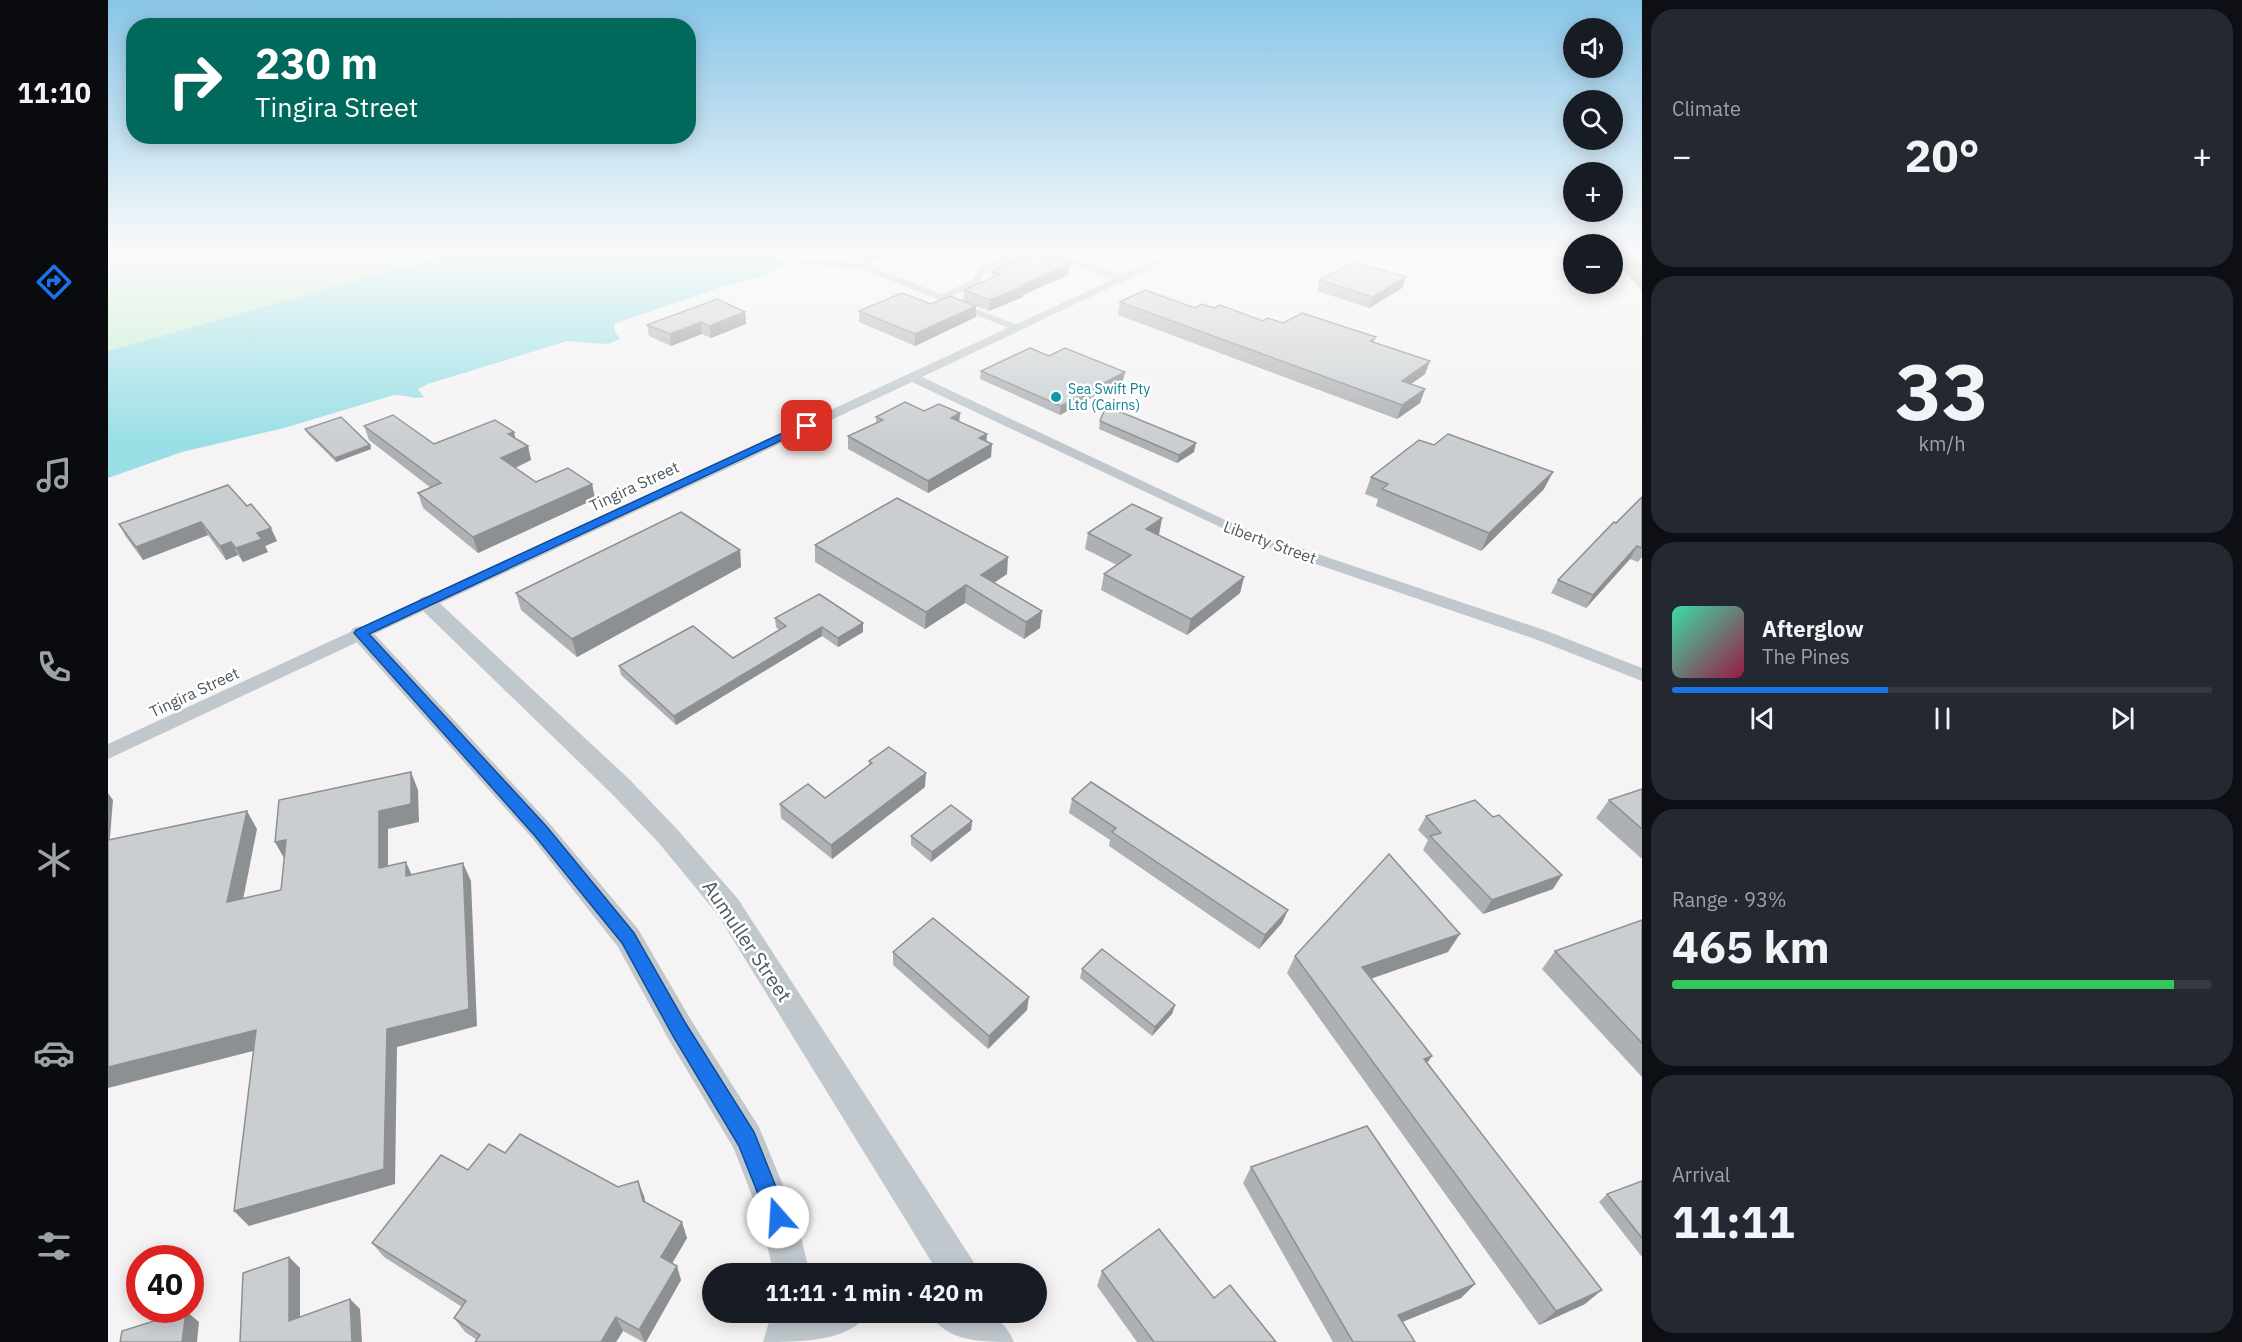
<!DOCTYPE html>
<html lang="en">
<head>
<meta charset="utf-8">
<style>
	:root { --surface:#171b24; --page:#242831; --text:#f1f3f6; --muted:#9ea1a6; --line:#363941; --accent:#1a73e8 }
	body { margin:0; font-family:"IBM Plex Sans",sans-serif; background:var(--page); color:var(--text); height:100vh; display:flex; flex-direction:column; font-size:22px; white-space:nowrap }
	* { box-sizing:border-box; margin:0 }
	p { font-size:20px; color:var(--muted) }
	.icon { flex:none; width:33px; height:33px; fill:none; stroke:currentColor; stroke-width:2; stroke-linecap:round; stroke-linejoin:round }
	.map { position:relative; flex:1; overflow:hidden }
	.sheet { display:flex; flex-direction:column; gap:9px; padding:9px; background:#0d0f14; width:600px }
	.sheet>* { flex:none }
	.banner { position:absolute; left:18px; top:18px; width:570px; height:126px; border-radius:24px; box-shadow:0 3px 15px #0003; background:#00695c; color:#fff; overflow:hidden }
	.buttons { position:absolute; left:1455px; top:18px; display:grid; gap:12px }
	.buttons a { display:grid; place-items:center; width:60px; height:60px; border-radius:50%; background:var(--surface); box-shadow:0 3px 15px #0003; font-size:30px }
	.speed { position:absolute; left:18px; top:1245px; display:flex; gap:12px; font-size:30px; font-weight:700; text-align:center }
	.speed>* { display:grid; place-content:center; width:78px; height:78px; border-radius:50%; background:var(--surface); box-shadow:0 3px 15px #0003; line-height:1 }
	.speed .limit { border:9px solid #d22; background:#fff; color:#111 }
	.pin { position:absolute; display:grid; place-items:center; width:51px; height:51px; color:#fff; margin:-26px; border-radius:12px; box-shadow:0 3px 9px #0006 }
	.me { position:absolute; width:66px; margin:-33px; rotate:341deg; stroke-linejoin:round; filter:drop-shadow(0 0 4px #0008) }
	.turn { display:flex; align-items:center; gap:21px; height:126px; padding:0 30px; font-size:27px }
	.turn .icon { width:78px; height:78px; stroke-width:2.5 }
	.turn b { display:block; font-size:42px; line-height:51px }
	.big { font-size:45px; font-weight:800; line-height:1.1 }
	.sheet .tile { flex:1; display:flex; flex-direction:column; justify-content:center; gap:9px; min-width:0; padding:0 21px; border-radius:24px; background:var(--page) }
	.sheet .dial { align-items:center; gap:0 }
	.dial b { font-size:78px; line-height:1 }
	.song { display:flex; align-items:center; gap:18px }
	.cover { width:72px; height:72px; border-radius:9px; background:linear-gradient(135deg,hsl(160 70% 55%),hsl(340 70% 35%)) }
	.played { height:6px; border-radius:3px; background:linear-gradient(90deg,var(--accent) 40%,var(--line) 40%) }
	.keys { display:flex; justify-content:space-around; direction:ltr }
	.heat { display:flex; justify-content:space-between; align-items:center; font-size:33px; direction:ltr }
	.charge { height:9px; border-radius:4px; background:linear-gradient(90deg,#34c759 93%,var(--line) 0) }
	.trip { position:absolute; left:594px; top:1263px; width:345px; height:60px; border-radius:30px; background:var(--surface); box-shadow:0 3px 15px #0003; font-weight:800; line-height:60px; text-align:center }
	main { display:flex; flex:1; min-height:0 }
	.tab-bar { display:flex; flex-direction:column; width:108px; justify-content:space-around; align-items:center; background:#090b0e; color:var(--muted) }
	.tab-bar .icon { width:42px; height:42px }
	.tab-bar .on { color:var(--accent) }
	.tab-bar b { font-size:27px; color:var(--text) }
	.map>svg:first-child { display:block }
	.green { fill:#c7edd0 }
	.water { fill:#99dfe5 }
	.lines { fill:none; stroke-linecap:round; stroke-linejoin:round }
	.service { stroke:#c0c8cd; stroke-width:6 }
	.minor { fill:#c0c8cd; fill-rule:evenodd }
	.tertiary { fill:#c0c8cd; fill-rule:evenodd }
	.wall { fill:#aeb1b4 }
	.shaded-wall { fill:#8d9092 }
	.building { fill:#caced1; stroke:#8d9092; stroke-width:1.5 }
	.route { fill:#1a73e8; stroke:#114b97; stroke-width:1.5 }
	.culture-dot { fill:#0f9aa8; stroke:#fff; stroke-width:2 }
	.labels { text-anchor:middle; stroke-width:5; stroke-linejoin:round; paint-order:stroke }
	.far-culture-label { font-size:14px; fill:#0d838f; stroke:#fff; text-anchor:start }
	.street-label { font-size:16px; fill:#4c585f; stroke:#fff }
	.near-street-label { font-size:20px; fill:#4c585f; stroke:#fff }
</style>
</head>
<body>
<main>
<nav class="tab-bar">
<b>11:10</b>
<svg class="icon on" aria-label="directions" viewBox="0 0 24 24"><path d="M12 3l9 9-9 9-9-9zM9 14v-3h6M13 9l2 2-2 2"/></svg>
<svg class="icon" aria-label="music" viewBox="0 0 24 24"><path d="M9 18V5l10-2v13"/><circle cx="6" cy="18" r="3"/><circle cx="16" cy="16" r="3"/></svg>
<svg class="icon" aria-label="phone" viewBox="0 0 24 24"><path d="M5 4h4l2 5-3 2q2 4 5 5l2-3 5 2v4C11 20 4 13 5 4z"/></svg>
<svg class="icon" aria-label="climate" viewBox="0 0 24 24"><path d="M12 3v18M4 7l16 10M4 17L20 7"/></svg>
<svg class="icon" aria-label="car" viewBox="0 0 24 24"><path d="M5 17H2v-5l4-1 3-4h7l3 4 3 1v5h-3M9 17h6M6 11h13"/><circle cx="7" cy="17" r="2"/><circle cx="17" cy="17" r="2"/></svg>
<svg class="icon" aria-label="filters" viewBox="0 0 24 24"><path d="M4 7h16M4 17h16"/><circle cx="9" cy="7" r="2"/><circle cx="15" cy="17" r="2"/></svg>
</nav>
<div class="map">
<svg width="1534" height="1342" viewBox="0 0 1534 1342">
	<rect width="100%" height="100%" fill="#f5f3f3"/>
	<polygon class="green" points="0,254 341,254 0,351"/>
	<path class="water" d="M 341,254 L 660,254 L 682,262 L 653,277 L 616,286 L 506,324 L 507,332 L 512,339 L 500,344 L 459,341 L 320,384 L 310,389 L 316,397 C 307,400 297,394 286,395 L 176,428 L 74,452 L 0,478 L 0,351 Z"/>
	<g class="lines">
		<g class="service">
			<polyline points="679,254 678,256 686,260 754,266 845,302"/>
			<polyline points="944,254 1014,279"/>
			<polyline points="834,298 867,282 874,269 913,254"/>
			<polyline points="858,308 909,328"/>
		</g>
		<polygon class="minor" points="1060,254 1073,254 814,377 1115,519 1156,536 1439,631 1534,668 1534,681 1427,639 1144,542 804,382 0,759 0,744"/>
		<g class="tertiary">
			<polygon points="319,596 326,598 521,779 568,828 630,899 865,1261 870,1274 831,1274 610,915 550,842 503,793 312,608 309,603 312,598"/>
			<polygon points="253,626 261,628 442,824 530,929 583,1020 651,1127 688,1217 702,1274 666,1274 652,1217 626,1149 561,1040 510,947 424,838 245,638 242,633 245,628"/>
			<path d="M 664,1312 L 702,1312 L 700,1316 L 707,1312 L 760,1312 C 744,1342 691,1342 655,1342 Z"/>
			<path d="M 822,1312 C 856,1312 890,1303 906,1342 C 874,1342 836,1342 822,1312 Z"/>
		</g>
	</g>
	<g class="wall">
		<polygon points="739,254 783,254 762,262"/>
		<polygon points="1504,254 1534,254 1534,291 1504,257"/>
		<polygon points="961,264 960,275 915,295 915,297 881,311 868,306 868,317 807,346 751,322 751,311 855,301 856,290 883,278 883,271"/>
		<polygon points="1298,277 1294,288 1261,308 1209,291 1211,280"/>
		<polygon points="1012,302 1087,308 1106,308 1155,321 1268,337 1266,342 1317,374 1303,384 1317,389 1312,403 1289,419 1010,315"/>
		<polygon points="637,312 638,324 603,338 594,334 563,346 541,336 539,325"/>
		<polygon points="941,356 1017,372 1015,380 952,415 872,379 873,371"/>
		<polygon points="816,411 852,413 851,421 878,442 883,457 820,493 740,449 740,436 768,423 768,417"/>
		<polygon points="992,421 1086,452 1069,463 991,429"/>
		<polygon points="256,426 326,444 406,432 407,439 420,446 423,460 408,468 428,482 484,484 487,499 370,553 315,508 310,493 323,488 261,440"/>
		<polygon points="197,429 262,445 263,449 228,462 199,433"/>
		<polygon points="1263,477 1436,489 1373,551 1268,506 1270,499 1257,494"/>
		<polygon points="120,485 169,541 157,546 160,552 135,562 130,555 118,560 100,535 35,560 18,537 11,524"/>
		<polygon points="1534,497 1534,557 1530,562 1522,559 1478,608 1443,593 1450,580 1508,523"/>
		<polygon points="1054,518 1051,534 1049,535 1136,577 1132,593 1079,635 993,590 996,574 1009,565 977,549 980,533"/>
		<polygon points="707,545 899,574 886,583 932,628 916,639 857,603 817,629 707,562"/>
		<polygon points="632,550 633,567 469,657 413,610 408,593"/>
		<polygon points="667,618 755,623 755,632 730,647 714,636 568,725 513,675 511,666 625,658 671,630 668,627"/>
		<polygon points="761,761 817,787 724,859 673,818 672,804 717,798 761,765"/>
		<polygon points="1534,789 1534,859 1488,818 1501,800"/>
		<polygon points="964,799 1174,923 1151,949 1001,846 1002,840 961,813"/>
		<polygon points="1318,816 1385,817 1445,889 1375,914 1315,850 1320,840 1310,830"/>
		<polygon points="864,821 863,830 823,862 803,845 803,836"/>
		<polygon points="1534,920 1534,1077 1434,969 1447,951"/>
		<polygon points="785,952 919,1010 880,1049 785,965"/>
		<polygon points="1340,952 1263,978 1324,1056 1319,1063 1477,1304 1431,1325 1179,973 1187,956"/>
		<polygon points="974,969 1067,1005 1064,1014 1044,1036 972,978"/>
		<polygon points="397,1153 510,1187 536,1196 537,1202 579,1238 564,1263 573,1280 538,1342 535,1342 515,1331 508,1342 367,1342 369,1340 357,1332 346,1318 354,1307 276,1257 264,1243 360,1170"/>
		<polygon points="1143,1167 1367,1284 1353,1298 1294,1322 1307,1342 1225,1342 1135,1183"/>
		<polygon points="1534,1181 1534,1257 1491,1202 1499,1194"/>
		<polygon points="994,1271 1106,1298 1168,1342 1029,1342 989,1286"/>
	</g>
	<g class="shaded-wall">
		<polygon points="762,254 783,254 762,262"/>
		<polygon points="961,264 960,275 915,295 915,297 881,311 882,300 914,285"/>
		<polygon points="1298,277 1294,288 1261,308 1265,297"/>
		<polygon points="868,306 868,317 807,346 807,334"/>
		<polygon points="637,312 638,324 603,338 601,326"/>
		<polygon points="593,322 594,334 563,346 562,334"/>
		<polygon points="1322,361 1317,374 1289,394 1294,381"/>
		<polygon points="1017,372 1015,380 952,415 953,406"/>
		<polygon points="1317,389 1312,403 1289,419 1294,405"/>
		<polygon points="852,413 851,425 843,418"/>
		<polygon points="406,432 409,447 400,434"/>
		<polygon points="879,434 878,447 871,438"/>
		<polygon points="1088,443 1086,452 1069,463 1071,455"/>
		<polygon points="884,444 883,457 820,493 820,481"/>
		<polygon points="262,445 263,449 228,462 227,458"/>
		<polygon points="420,446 423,460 397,472 393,458"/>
		<polygon points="1445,472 1436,489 1373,551 1381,533"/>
		<polygon points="484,484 487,499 370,553 365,537"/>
		<polygon points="1054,518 1051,534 1035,545 1038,529"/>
		<polygon points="93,522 100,535 35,560 28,547"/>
		<polygon points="163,528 169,541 157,546 160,552 135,562 128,548 149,533"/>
		<polygon points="123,542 130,555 118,560 112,546"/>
		<polygon points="1529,546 1522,559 1478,608 1485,595"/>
		<polygon points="632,550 633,567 469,657 464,639"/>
		<polygon points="900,557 899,574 872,592 873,575"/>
		<polygon points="1136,577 1132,593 1079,635 1083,619"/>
		<polygon points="858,585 857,603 817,629 818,612"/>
		<polygon points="934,611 932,628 916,639 918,622"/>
		<polygon points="755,623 755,632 730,647 730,638"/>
		<polygon points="714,627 714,636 568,725 566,716"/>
		<polygon points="303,772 310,790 311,822 280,829 280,886 271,868 271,811"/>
		<polygon points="818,773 817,787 724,859 723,845"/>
		<polygon points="0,793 5,800 1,849 0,850"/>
		<polygon points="139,811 149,829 131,920 119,902"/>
		<polygon points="864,821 863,830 823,862 824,852"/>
		<polygon points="178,840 177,860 167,842"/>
		<polygon points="298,862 306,880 298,876"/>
		<polygon points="355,863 363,881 369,1026 289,1047 287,1184 141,1226 126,1211 279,1029"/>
		<polygon points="1454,875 1445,889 1375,914 1384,900"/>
		<polygon points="1180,910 1174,923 1151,949 1157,935"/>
		<polygon points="1352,934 1340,952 1245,985 1254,967"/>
		<polygon points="921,997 919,1010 880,1049 881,1036"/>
		<polygon points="1067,1005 1064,1014 1044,1036 1047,1027"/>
		<polygon points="148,1030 161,1047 0,1088 0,1067"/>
		<polygon points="1324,1056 1312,1073 1316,1059"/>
		<polygon points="530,1181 536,1196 540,1217 535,1201"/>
		<polygon points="574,1222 579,1238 559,1272 553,1257"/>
		<polygon points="181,1257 192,1268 192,1332 181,1321"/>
		<polygon points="569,1266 573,1280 538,1342 537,1342 531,1330"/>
		<polygon points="1367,1284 1353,1298 1277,1329 1290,1315"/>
		<polygon points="1494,1290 1477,1304 1431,1325 1448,1311"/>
		<polygon points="242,1299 252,1309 254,1342 244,1342"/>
		<polygon points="78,1311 91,1322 89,1342 74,1342"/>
		<polygon points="508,1317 515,1331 508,1342 493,1342"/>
	</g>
	<g class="building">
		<polygon points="924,254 931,254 961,264 914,285 916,286 882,300 856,290 893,274 883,271"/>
		<polygon points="1520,254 1534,254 1534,269"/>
		<polygon points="1246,262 1298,277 1265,297 1211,280"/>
		<polygon points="1037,290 1087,308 1094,304 1106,308 1112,305 1155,321 1160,318 1175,323 1194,313 1268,337 1262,341 1322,361 1294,381 1317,389 1294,405 1012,302"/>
		<polygon points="794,293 823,304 842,296 868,306 807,334 751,311"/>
		<polygon points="609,299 637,312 601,326 593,322 562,334 539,325"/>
		<polygon points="922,348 941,356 957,348 1017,372 953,406 873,371"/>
		<polygon points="797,402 816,411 831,404 852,413 843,418 879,434 871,438 884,444 820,481 740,436 775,420 768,417"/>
		<polygon points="998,406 1088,443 1071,455 992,421"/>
		<polygon points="285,415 326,444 387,420 406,432 400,434 420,446 393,458 428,482 460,468 484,484 365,537 310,493 333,483 256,426"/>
		<polygon points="233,417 262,445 227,458 197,429"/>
		<polygon points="1340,434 1445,472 1381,533 1274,489 1280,484 1263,477 1311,440 1326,445"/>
		<polygon points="120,485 139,506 143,504 163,528 149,533 154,539 128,548 123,542 112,546 93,522 28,547 11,524"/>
		<polygon points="1534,497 1534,548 1529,546 1485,595 1450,580 1506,522 1508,523"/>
		<polygon points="789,498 900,557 873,575 934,611 918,622 858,585 818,612 707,545"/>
		<polygon points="1024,504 1054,518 1038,529 1136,577 1083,619 996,574 1023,555 980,533"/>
		<polygon points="573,512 632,550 464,639 408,593"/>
		<polygon points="711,594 755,623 730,638 714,627 566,716 511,666 585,626 625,658 678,626 667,618"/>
		<polygon points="781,747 818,773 723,845 672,804 700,784 717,798 764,763 761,761"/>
		<polygon points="303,772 303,804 271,811 271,868 298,862 298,876 355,863 361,1009 279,1029 276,1169 126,1211 148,1030 0,1067 0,840 139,811 119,902 173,890 178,840 167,842 171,800"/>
		<polygon points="983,782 1180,910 1157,935 1004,832 1008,828 964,799"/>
		<polygon points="1534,789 1534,829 1501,800"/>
		<polygon points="1367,800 1385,817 1391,815 1454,875 1384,900 1322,836 1333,833 1318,816"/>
		<polygon points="843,805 864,821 824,852 803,836"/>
		<polygon points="1281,854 1352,934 1254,967 1324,1056 1316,1059 1494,1290 1448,1311 1187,956"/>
		<polygon points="825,918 921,997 881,1036 785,952"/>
		<polygon points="1534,920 1534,1043 1447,951"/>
		<polygon points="994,949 1067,1005 1047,1027 974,969"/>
		<polygon points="1259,1126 1367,1284 1290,1315 1307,1342 1245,1342 1143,1167"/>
		<polygon points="412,1134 510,1187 530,1181 535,1201 574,1222 553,1257 569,1266 531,1330 508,1317 493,1342 367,1342 372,1335 346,1318 358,1301 264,1243 333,1155 360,1170 381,1144 397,1153"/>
		<polygon points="1534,1181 1534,1238 1499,1194"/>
		<polygon points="1051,1229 1106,1298 1122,1285 1168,1342 1046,1342 994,1271"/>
		<polygon points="181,1257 181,1321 242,1299 244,1342 132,1342 135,1273"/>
		<polygon points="78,1311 74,1342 12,1342 14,1331"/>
	</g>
	<linearGradient id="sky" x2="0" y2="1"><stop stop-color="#88c5e7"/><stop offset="0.57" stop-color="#fafafa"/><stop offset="1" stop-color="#fafafa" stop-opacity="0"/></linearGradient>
	<rect width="1534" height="442" fill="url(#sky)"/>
	<polygon class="route" points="696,423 704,426 261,634 439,827 526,933 578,1024 646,1132 680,1217 677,1224 670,1227 662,1224 631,1146 565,1036 514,943 427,836 246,633 248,630"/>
	<circle class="culture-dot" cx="948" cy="397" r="6"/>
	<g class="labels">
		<g class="far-culture-label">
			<text x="960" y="394">Sea Swift Pty<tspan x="960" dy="16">Ltd (Cairns)</tspan></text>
		</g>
		<g class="street-label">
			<text transform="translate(526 486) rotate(-25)" y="6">Tingira Street</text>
			<text transform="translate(1162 542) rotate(20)" y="6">Liberty Street</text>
			<text transform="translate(86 692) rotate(-25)" y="6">Tingira Street</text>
		</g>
		<g class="near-street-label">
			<text transform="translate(639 941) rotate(56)" y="7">Aumuller Street</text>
		</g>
	</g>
</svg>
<div class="buttons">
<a><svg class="icon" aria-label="sound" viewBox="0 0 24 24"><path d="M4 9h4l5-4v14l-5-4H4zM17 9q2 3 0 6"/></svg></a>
<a><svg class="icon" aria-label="search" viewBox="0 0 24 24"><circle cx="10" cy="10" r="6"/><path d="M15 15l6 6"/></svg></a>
<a>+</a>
<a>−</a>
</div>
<div class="speed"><div class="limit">40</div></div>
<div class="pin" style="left:699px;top:426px;background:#d93025"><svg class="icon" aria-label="arrive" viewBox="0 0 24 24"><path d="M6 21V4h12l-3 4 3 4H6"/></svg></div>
<svg class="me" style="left:670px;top:1217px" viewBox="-20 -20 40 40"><circle r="19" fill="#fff"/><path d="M0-13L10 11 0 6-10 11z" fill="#1a73e8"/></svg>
<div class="trip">11:11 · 1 min · 420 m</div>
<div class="banner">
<div class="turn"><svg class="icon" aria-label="right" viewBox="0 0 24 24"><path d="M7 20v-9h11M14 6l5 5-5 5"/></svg><div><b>230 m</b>Tingira Street</div></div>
</div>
</div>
<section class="sheet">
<div class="tile"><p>Climate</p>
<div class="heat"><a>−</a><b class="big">20°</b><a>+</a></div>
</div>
<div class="tile dial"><b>33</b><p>km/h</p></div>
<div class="tile">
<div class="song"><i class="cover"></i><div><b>Afterglow</b><p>The Pines</p></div></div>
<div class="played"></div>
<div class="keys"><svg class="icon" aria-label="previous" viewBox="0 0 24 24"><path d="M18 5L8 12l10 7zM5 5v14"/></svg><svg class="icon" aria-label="pause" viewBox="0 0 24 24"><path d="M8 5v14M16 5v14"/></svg><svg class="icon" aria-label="next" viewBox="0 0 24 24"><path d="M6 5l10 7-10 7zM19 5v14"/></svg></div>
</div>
<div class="tile"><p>Range · 93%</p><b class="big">465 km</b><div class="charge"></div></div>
<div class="tile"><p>Arrival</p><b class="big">11:11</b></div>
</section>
</main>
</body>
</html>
